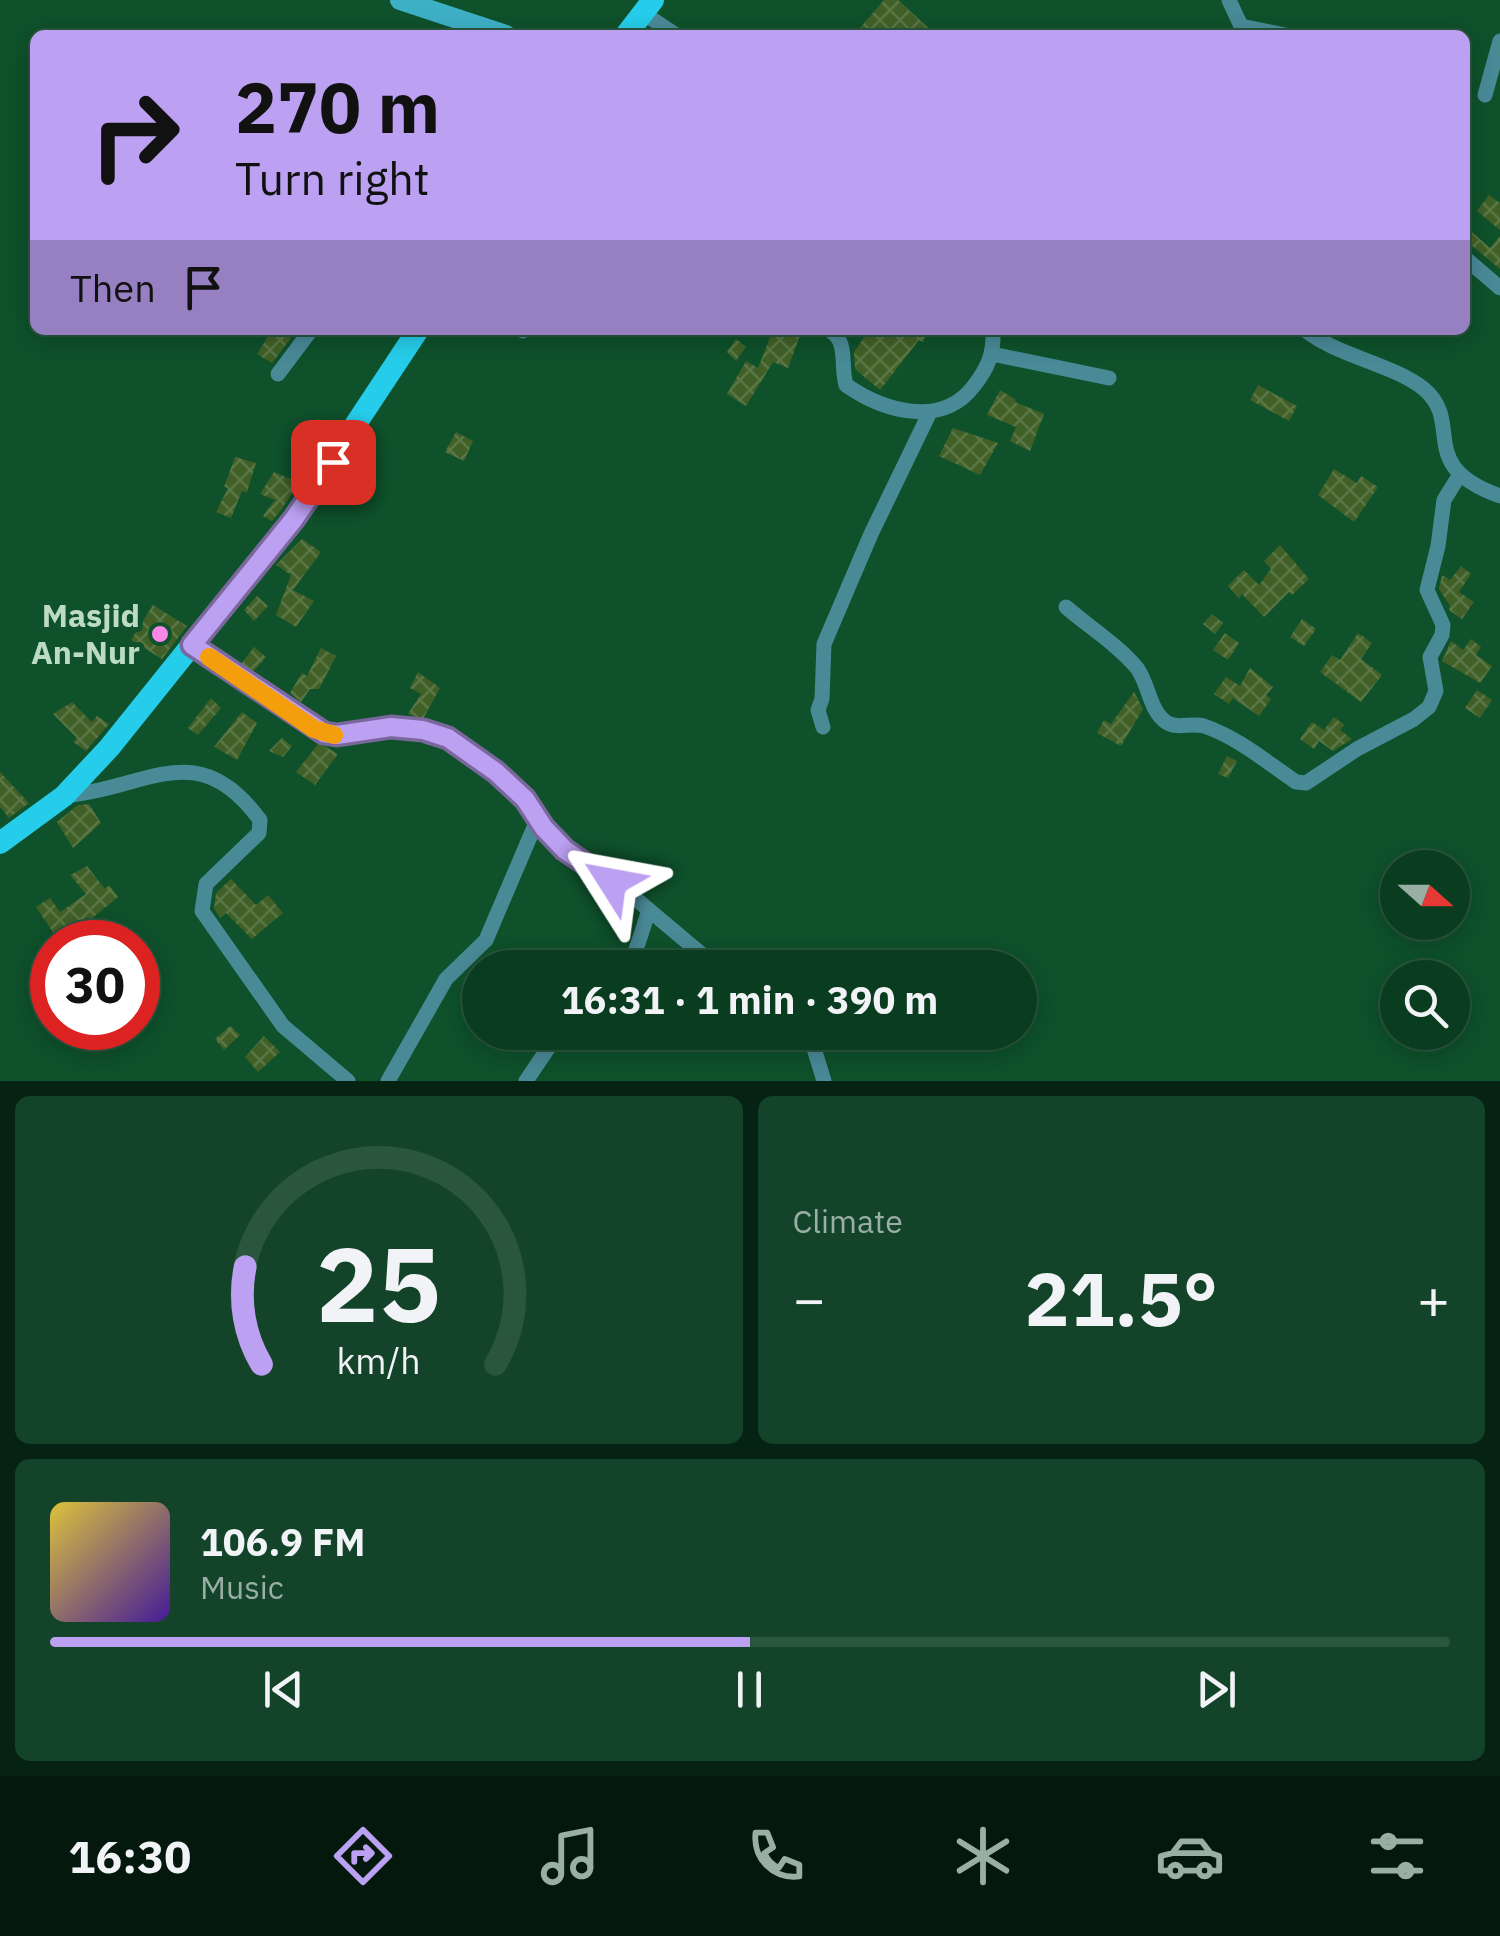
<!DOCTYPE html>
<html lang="en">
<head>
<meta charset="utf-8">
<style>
	:root { --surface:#0a3d20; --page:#134429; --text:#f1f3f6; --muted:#99aea5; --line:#2a563e; --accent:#bca0f2 }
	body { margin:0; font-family:"IBM Plex Sans",sans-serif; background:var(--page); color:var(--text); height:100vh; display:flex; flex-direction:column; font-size:38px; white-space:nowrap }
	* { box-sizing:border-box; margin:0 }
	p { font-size:32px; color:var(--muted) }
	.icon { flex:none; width:55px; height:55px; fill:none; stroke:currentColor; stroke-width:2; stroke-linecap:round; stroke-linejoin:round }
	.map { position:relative; height:1081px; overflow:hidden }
	.panel { display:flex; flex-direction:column; gap:15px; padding:15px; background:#062212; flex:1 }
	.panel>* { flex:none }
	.banner { position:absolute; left:30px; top:30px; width:1440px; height:305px; border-radius:15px; box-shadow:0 5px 25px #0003,0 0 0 2px var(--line); background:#bca0f2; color:#111; overflow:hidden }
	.needle { width:65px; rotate:111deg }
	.tools { position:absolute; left:1380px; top:850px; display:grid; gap:20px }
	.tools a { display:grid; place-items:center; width:90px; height:90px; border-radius:50%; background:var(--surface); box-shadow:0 5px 25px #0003,0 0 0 2px var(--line); font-size:50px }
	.speed { position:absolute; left:30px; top:920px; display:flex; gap:20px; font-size:50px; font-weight:700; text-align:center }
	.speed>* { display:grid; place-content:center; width:130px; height:130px; border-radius:50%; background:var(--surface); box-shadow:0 5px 25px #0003,0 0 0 2px var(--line); line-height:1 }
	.speed .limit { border:15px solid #d22; background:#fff; color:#111 }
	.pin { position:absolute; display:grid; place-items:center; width:85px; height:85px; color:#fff; margin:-42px; border-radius:20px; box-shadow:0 5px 15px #0006 }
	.me { position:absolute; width:110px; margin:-55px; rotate:304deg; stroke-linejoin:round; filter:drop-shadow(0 0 8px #0008) }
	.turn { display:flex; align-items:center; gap:35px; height:210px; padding:0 40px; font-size:45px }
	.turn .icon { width:130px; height:130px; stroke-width:2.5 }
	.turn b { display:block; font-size:70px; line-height:85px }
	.then { display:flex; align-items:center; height:95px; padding:0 40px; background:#0003; gap:20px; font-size:38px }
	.big { font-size:75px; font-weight:700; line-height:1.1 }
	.panel .card { flex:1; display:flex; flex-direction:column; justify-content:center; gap:15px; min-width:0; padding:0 35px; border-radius:15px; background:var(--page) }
	.panel .dial { align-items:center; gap:0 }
	.dial svg { height:260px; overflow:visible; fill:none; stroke:var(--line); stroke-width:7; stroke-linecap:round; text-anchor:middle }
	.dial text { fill:var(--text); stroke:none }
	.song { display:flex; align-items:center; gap:30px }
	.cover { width:120px; height:120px; border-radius:15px; background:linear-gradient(135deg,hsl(50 70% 55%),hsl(260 70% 35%)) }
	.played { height:10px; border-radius:5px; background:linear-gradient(90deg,var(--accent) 50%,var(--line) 50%) }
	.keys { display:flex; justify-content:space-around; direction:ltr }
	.heat { display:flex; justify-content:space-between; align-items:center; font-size:55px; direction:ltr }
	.panel .tiles { flex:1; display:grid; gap:15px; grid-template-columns:1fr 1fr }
	.card:last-child { grid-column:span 2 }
	.trip { position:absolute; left:462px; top:950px; width:575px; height:100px; border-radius:50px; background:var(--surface); box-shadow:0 5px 25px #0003,0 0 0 2px var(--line); font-weight:700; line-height:100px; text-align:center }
	.menu { display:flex; height:160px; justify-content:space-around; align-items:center; background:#04180d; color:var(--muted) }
	.menu .icon { width:70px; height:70px }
	.menu .selected { color:var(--accent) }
	.menu b { font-size:45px; color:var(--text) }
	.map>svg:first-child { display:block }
	.building { fill:url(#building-cross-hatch) }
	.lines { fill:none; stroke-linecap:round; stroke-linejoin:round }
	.street { stroke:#498a97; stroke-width:15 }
	.secondary { stroke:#3eb0c6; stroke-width:20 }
	.primary { stroke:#26cdea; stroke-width:22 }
	.route-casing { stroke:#7a689d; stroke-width:25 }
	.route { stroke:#bca0f2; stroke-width:18 }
	.slow { stroke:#f59e0b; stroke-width:18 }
	.poi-dot { fill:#f987e8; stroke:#0e512b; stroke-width:4 }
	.labels { text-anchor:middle; stroke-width:10; stroke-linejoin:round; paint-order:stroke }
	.poi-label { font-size:32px; font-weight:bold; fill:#bddbc4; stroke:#0e512b; text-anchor:end }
</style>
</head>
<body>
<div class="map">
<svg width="1500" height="1081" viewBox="0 0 1500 1081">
	<defs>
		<pattern id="building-cross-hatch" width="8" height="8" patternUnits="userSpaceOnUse" patternTransform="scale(2.5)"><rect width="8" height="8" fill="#416027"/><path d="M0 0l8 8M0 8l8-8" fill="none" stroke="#5a7645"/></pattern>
	</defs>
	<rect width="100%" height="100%" fill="#0e512b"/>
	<g class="building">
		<polygon points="884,0 898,0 936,35 854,35"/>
		<polygon points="1489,195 1500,203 1500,230 1477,211"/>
		<polygon points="1465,226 1490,248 1500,236 1500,269 1465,240"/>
		<polygon points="272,330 280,330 291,338 272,363 257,354"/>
		<polygon points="773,330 802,330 788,368 773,362 746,406 727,394 746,361 758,368"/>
		<polygon points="869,330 929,330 923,342 919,340 880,390 855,369 854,352"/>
		<polygon points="736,339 746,347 736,361 727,352"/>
		<polygon points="1258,385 1297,406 1289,421 1250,400"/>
		<polygon points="1000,390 1016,400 1015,402 1044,414 1030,451 1010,441 1016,427 987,415"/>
		<polygon points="953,428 998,443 980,475 939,456"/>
		<polygon points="456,432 473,441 464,461 445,452"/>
		<polygon points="235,457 256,463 247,492 242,491 231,518 216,512 228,488 224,487"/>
		<polygon points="297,468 305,474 281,510 272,521 263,516 275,500 260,494 274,472 290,479"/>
		<polygon points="1334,469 1357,483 1361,476 1378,487 1354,522 1318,495"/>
		<polygon points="302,539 321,552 293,590 314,601 296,627 276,615 291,575 276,565"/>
		<polygon points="1280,545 1309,579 1292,595 1289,592 1264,617 1242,594 1239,598 1228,586 1244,570 1259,585 1271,569 1264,561"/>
		<polygon points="1461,566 1471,574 1459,592 1474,602 1462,619 1449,610 1450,606 1439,589 1442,575 1450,580"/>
		<polygon points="257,596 268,606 254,621 244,610"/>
		<polygon points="153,605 187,626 162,659 131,640"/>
		<polygon points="1212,614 1223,623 1215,634 1203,624"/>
		<polygon points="1302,619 1316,629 1304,646 1290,637"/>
		<polygon points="1225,633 1239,643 1228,660 1213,650"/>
		<polygon points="1358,633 1372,643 1361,659 1382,675 1361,702 1320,672 1332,655 1340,660"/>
		<polygon points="1471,639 1481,647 1476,655 1492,666 1480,683 1442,661 1451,641 1463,650"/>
		<polygon points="254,647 266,657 253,672 241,664"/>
		<polygon points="321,648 336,656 319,689 310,689 301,702 290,693 302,673 307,676"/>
		<polygon points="1250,668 1273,687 1266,695 1271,699 1259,716 1233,698 1229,704 1214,694 1226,677 1240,686"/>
		<polygon points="418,672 440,688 423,719 408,714 421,694 410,688"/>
		<polygon points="1477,690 1492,700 1480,718 1465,708"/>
		<polygon points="1134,692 1143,709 1121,746 1097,733 1104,720 1111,724"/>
		<polygon points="211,698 221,708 198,735 188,728"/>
		<polygon points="72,702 92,722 97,716 109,724 86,751 73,742 77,738 53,714"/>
		<polygon points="242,712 257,723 237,760 214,747"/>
		<polygon points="1334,717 1344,725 1340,730 1352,739 1333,751 1319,741 1314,749 1300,739 1312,722 1324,730"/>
		<polygon points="282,738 292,746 283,757 269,751"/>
		<polygon points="319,743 338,754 315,785 296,772"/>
		<polygon points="1227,756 1237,761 1228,778 1218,774"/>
		<polygon points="0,772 29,803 9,818 0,807"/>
		<polygon points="89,804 101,823 73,848 57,822 78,805"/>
		<polygon points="87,866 105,889 109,885 118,897 90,920 88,917 57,938 36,907 50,898 60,912 86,894 70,875"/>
		<polygon points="231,879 256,905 268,895 283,913 252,939 226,913 220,918 214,908 216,893"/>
		<polygon points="230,1026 240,1035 224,1050 215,1039"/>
		<polygon points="264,1036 280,1052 258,1072 245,1057"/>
	</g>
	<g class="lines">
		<g class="street">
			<polyline points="1229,0 1241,26 1285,35"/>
			<polyline points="643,13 676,35"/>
			<polyline points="1485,95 1500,41"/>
			<polyline points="1465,258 1500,288"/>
			<polyline points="522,330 523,331"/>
			<path d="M 829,330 C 849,341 840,365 846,385 C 883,411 941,428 973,387 C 988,368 994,354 993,330"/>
			<path d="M 1305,330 C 1337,356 1393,364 1424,389 C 1465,424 1414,465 1500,496"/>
			<polyline points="992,354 1109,378"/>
			<polyline points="278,374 311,330"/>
			<path d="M 1066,607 C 1089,627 1118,645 1137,668 C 1149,684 1149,710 1166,722 C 1178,730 1191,722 1204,726 C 1237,737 1268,763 1296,782 L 1306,783 L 1357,749 L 1414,719 L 1429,707 L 1436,691 L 1430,657 L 1442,635 L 1443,625 L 1427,590 L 1438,546 L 1444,500 L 1459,476"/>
			<polyline points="192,645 324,733 337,735 377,728 411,728 436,733 459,743 525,799 544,827 565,850 630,894 718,968"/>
			<polyline points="823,727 818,710 822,699 824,644 871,534 930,412"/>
			<path d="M 64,796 C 147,789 197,734 260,820 L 259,833 L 206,884 L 202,911 L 283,1026 L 348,1081"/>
			<polyline points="630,968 649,910"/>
			<polyline points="809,1032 824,1081"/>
			<polyline points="388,1081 446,979 486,940 538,818"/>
			<polyline points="526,1081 559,1032"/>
		</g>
		<polyline class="secondary" points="400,0 506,35"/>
		<g class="primary">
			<polyline points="626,35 653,0"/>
			<polyline points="0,843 64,796 109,748 293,519 418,330"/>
		</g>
	</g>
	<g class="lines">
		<defs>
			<polyline id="route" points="333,462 294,519 192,645 324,733 337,735 391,727 423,730 448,738 496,772 525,799 544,828 565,850 612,882"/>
		</defs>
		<use href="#route" class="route-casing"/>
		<use href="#route" class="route"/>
		<polyline class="slow" points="209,657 314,729 334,735"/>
	</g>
	<circle class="poi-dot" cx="160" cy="634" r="10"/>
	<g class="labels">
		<g class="poi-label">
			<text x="140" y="627">Masjid<tspan x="140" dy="37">An-Nur</tspan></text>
		</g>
	</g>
</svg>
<div class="tools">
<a><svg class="needle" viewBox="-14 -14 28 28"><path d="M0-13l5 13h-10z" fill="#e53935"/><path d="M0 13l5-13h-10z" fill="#99aea5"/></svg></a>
<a><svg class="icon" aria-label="search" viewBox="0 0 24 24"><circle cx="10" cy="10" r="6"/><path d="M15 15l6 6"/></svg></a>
</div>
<div class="speed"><div class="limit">30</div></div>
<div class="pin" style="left:333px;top:462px;background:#d93025"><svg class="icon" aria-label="arrive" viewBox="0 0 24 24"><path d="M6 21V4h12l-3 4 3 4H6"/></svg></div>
<svg class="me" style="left:612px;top:882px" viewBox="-20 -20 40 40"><path d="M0-17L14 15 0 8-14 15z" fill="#bca0f2" stroke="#fff" stroke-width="4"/></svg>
<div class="trip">16:31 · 1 min · 390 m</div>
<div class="banner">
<div class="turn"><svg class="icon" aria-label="right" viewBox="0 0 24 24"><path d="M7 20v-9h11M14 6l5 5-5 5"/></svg><div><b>270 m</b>Turn right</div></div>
<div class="then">Then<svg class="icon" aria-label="arrive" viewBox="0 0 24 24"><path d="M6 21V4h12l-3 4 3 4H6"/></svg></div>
</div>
</div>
<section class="panel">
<div class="tiles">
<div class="card dial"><svg viewBox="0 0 100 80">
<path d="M14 69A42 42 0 1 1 86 69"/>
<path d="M14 69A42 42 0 0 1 9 39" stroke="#bca0f2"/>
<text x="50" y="56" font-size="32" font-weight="700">25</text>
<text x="50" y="72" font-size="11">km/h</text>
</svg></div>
<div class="card"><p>Climate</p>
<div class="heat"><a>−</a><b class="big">21.5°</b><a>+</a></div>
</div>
<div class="card">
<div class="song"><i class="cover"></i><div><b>106.9 FM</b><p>Music</p></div></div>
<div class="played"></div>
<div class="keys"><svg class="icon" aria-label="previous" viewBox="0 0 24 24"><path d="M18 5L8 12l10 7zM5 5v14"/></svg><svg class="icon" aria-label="pause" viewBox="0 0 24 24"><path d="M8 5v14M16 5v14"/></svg><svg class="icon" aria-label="next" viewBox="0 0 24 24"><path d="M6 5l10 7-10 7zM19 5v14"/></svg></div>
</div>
</div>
</section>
<nav class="menu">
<b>16:30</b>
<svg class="icon selected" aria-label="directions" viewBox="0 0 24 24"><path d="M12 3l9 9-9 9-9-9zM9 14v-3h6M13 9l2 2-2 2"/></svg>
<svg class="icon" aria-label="music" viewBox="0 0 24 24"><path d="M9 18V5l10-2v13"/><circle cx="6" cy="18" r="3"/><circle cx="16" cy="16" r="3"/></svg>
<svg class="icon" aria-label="phone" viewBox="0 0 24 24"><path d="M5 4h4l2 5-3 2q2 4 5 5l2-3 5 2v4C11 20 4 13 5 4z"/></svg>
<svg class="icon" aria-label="climate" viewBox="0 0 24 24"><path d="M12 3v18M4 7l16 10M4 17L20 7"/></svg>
<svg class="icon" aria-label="car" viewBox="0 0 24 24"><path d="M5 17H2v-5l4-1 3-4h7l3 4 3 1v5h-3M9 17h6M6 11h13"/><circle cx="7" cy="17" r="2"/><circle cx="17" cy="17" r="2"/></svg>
<svg class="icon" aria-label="filters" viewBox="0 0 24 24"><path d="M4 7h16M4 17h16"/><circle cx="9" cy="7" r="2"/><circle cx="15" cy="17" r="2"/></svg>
</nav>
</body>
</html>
